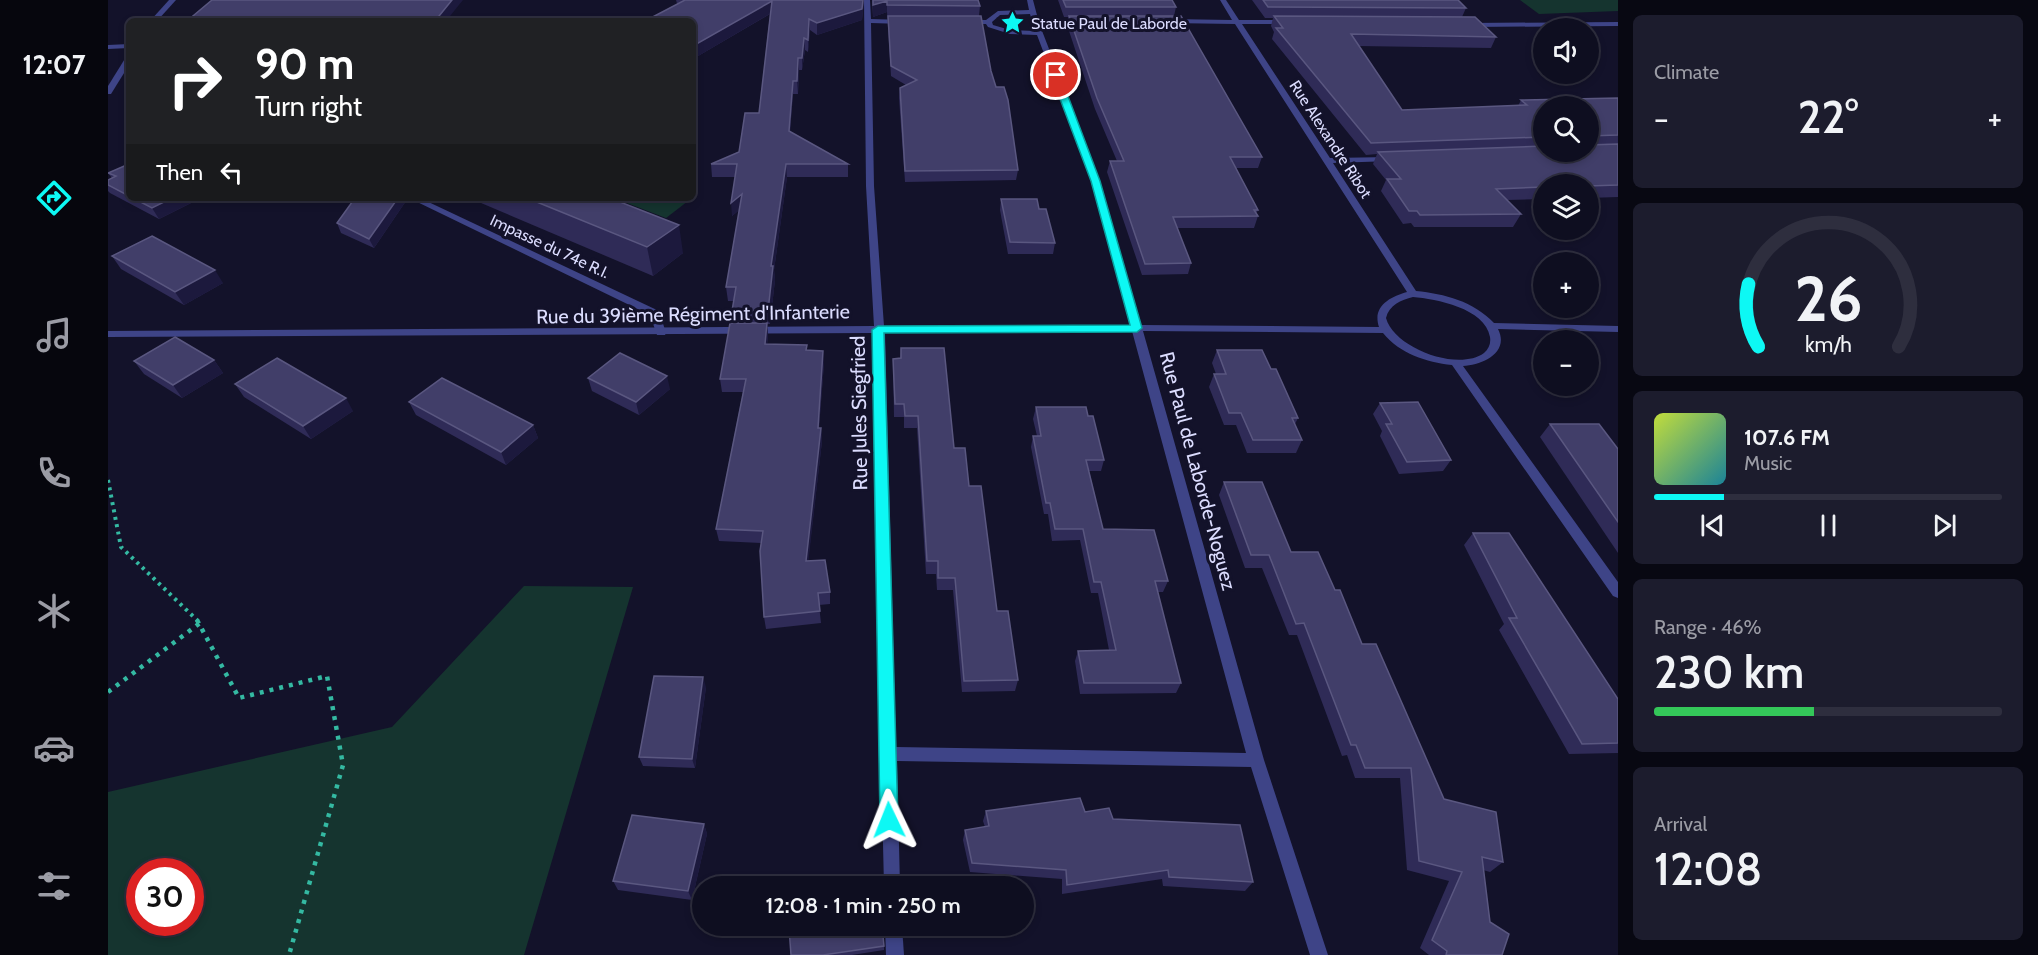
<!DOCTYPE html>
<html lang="en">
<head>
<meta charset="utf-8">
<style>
	:root { --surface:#0e0e20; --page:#1c1c2d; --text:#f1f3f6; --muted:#9b9ca5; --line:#2e2e3e; --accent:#0df8f4 }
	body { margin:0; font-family:Cabin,sans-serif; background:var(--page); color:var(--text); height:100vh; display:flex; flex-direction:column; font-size:22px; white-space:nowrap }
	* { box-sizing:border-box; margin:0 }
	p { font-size:20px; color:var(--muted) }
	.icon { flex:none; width:33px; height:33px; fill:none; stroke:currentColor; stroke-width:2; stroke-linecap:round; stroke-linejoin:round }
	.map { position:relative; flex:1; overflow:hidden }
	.side { display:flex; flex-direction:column; gap:15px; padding:15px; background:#080812; width:420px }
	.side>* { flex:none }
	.guide { position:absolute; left:18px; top:18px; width:570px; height:183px; border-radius:9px; box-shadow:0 3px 9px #0003,0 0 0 2px var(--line); background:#202124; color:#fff; overflow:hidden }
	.tools { position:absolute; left:1425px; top:18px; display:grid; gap:12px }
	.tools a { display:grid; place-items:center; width:66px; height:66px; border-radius:50%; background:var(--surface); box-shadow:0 3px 9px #0003,0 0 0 2px var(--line); font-size:30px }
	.speed { position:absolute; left:18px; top:858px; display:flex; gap:12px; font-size:30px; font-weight:700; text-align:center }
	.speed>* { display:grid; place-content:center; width:78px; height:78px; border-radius:50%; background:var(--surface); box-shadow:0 3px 9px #0003,0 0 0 2px var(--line); line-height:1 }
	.speed .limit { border:9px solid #d22; background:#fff; color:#111 }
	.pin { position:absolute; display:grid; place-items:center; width:51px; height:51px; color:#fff; margin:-26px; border:3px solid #fff; border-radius:50%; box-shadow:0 2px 6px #0007 }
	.me { position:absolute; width:66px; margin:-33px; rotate:358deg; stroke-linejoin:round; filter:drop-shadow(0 0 4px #0008) }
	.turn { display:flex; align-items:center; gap:21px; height:126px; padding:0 30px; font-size:27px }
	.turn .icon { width:78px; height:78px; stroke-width:2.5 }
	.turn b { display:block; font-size:42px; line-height:51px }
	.then { display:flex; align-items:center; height:57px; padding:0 30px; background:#0003; gap:12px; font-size:22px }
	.big { font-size:45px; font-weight:600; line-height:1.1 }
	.side .card { flex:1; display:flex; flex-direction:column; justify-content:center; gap:9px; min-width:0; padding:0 21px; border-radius:9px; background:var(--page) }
	.side .dial { align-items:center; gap:0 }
	.dial svg { height:156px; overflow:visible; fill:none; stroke:var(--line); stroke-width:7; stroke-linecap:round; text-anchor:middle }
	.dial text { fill:var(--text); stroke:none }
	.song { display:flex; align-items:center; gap:18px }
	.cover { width:72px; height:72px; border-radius:9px; background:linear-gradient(135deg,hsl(70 70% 55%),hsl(190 70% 35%)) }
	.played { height:6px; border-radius:3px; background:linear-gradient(90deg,var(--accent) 20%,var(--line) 20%) }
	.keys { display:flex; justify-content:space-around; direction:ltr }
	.heat { display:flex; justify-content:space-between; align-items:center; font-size:33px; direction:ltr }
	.charge { height:9px; border-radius:4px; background:linear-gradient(90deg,#34c759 46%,var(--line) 0) }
	.trip { position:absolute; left:584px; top:876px; width:342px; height:60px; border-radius:30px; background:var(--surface); box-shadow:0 3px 9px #0003,0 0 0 2px var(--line); font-weight:600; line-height:60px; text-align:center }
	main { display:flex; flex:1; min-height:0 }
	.tab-bar { display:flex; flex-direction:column; width:108px; justify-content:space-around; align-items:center; background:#06060d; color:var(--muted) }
	.tab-bar .icon { width:42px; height:42px }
	.tab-bar .on { color:var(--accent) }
	.tab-bar b { font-size:27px; color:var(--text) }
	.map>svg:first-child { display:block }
	.green { fill:#15342f; fill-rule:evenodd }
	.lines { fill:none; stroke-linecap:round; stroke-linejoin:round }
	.path-far1 { stroke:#34b9a2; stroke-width:4; stroke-dasharray:3 4.5; stroke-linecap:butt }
	.path { stroke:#34b9a2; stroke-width:4.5; stroke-dasharray:4 6; stroke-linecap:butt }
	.service { fill:#3e4487; fill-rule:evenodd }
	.minor { fill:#3e4487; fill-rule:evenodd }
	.wall { fill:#2f2b57; fill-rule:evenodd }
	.shaded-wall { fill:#1c193d }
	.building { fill:#413e69; stroke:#5a5780; stroke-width:1.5 }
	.route { fill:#0df8f4; stroke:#08a19f; stroke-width:1.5 }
	.labels { text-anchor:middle; stroke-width:6; stroke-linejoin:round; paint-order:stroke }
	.far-poi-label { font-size:16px; fill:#dbdcfe; stroke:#13122a; text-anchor:start }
	.far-street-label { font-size:16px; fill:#dbdcfe; stroke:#13122a }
	.street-label { font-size:20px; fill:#dbdcfe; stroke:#13122a }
</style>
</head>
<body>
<main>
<nav class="tab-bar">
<b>12:07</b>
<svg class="icon on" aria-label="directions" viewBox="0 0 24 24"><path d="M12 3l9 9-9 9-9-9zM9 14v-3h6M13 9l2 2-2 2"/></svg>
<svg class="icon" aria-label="music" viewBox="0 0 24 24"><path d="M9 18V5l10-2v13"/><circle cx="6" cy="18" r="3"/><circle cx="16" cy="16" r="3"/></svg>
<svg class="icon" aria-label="phone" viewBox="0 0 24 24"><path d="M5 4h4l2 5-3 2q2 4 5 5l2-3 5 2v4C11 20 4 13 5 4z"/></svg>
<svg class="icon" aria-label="climate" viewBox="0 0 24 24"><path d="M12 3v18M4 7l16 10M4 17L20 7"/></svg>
<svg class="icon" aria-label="car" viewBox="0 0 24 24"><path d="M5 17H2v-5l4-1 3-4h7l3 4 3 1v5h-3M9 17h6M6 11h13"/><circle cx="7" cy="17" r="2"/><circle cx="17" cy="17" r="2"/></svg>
<svg class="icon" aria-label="filters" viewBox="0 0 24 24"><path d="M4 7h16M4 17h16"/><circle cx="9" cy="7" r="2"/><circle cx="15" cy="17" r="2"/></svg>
</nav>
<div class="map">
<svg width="1510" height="955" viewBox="0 0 1510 955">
	<rect width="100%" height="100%" fill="#13122a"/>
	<g class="green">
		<polygon points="1412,0 1510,0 1510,11 1431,14"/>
		<polygon points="514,198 584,198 558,218 511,200"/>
		<path d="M 416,586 L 525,587 L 416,955 L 0,955 L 0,792 L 284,727 ZM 32,872 L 82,872 L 82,922 L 32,922 Z"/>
	</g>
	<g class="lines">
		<polyline class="path-far1" points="0,480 13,547 90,621"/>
		<g class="path">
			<polyline points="89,620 131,698 219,676 235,765 181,955"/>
			<polyline points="0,692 92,623"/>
		</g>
		<g class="service">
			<polygon points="21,44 21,48 0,49 0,45"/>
			<polygon points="301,198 312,198 551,311 558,333 557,335 549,335 542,315"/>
		</g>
		<g class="minor">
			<polygon points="61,0 68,0 49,21 42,21"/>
			<path d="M 756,0 L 762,0 L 763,19 L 795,20 L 798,22 L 795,24 L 763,23 L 766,186 L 776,326 L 1023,325 L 984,181 L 929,35 L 902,34 L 880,27 L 878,24 L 857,24 L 854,22 L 857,20 L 878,20 L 890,11 L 921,10 L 919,0 L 925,0 L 930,19 L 975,19 L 978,21 L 975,23 L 931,23 L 992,181 L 1033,325 L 1271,327 C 1264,306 1282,297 1299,292 L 1127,24 L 1061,23 L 1058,21 L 1061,19 L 1124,20 L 1112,0 L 1118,0 L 1131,20 L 1179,20 L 1182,22 L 1179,24 L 1134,24 L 1222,158 L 1283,157 L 1287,159 L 1283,161 L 1225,163 L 1308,291 C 1337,294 1365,301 1386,323 L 1510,326 L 1510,332 L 1390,329 C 1402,353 1374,365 1355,366 L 1510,582 L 1510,598 L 1505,596 L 1344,365 C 1318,362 1292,354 1275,333 L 1035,331 L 1156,760 L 1220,955 L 1202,955 L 1143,767 L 789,761 L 792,886 L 776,886 L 773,759 L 771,754 L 773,750 L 766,333 L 0,337 L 0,331 L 766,326 L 758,186 ZM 922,14 L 927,31 L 902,30 L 885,25 L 884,22 L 892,15 ZM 1305,297 C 1328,299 1377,308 1382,337 C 1383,343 1381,349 1376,353 C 1350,372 1286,348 1278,318 C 1281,305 1293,300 1305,297 ZM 1024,331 L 1138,753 L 788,747 L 777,333 Z"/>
			<polygon points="1510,22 1510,26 1361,27 1358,25 1361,23"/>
			<polygon points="18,57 21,57 21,65 3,94 0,94 0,86"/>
			<polygon points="777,926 794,926 796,955 778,955"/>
		</g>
	</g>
	<g class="wall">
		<polygon points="568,0 756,0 754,20 709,35 702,30 700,52 697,50 694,70 691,70 690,94 685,94 682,132 740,164 740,177 679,177 666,270 667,280 662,324 659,324 660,336 659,344 700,350 716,363 711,428 713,428 714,441 700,561 722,592 722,604 711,605 713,623 658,629 656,617 653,543 611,541 608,529 635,392 614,392 612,379 625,323 624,311 626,301 620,301 618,287 631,210 624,216 627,177 604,177 603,164 631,152 651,113 662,14 585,59"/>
		<polygon points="764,0 870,0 872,6 871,16 883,71 910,170 908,180 797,182 791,98 792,88 798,85 783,76 779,12 765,17"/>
		<polygon points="950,0 1064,0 1068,7 1066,16 1154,157 1150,168 1128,168 1150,210 1148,214 1150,216 1146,228 1069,228 1083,263 1080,274 1034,275 999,172 1002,161 1009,161 987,109 959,25 960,17 956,17"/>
		<path d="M 1144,0 L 1350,0 L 1358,8 L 1354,17 L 1388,37 L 1383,48 L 1250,46 L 1294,110 L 1410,106 L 1413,100 L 1510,98 L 1510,197 L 1480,198 L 1480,184 L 1436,184 L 1436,199 L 1399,200 L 1413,214 L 1405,227 L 1306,227 L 1303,223 L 1295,224 L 1273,191 L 1278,180 L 1265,164 L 1269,154 L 1258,155 L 1164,39 L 1166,32 L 1163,26 L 1165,18 L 1157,18 ZM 1436,106 L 1480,106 L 1480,152 L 1436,152 Z"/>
		<polygon points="21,164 21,198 93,198 51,219 2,193 0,191 0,180 4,178 0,173"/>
		<polygon points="247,198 300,198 266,248 233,233 229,223"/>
		<polygon points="365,198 502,198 575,253 545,276 366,200"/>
		<polygon points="893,199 931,209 947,243 945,254 900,254 892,210"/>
		<polygon points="4,256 115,283 76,305 13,269"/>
		<polygon points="793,348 846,448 861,486 889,611 910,680 907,691 854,692 845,590 829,590 828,574 818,574 809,428 796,428 796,417 786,417 785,359 792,359"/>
		<polygon points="1109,350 1190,418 1187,424 1194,440 1188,453 1139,453 1128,425 1116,425 1101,387 1106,374 1108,374 1104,363"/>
		<polygon points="106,360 115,373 74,398 36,374 26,361"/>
		<polygon points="480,378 562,389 531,415 484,391"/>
		<polygon points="127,384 245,411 203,439 136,397"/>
		<polygon points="301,402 425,425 430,438 398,465 308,415"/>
		<polygon points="1272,403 1343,460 1335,471 1291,474 1272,436 1274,431 1265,414"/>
		<polygon points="928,407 980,416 996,460 993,471 981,471 995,529 1060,581 1055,592 1049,592 1073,683 1068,693 972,694 967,661 970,651 1001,650 990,593 983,593 972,540 944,541 940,514 936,514 923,447 925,436 929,436 925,419"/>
		<polygon points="1442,424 1510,449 1510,553 1432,437"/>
		<polygon points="1116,482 1183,552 1227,590 1254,644 1336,799 1395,862 1382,872 1375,870 1382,922 1394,955 1321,955 1312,948 1341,881 1299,870 1292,778 1247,778 1239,755 1234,756 1189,635 1181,635 1154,568 1137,568 1111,495"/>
		<polygon points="1365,533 1510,699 1510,753 1461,754 1391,630 1396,624 1356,545"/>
		<polygon points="598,687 587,768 535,766 531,757"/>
		<polygon points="878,811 977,812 1005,819 1145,882 1137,891 1055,886 1054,879 954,894 954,879 862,872 855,840 857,830 877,827 875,821"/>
		<polygon points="596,824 599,834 584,900 510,890 505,881"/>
		<polygon points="776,946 776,950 744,955 683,955"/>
	</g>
	<g class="shaded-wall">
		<polygon points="344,0 355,0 338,21 327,21"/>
		<polygon points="755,0 756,0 754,20 709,35 709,23"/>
		<polygon points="664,1 665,12 585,59 585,46"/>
		<polygon points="779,1 779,12 765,17 765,5"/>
		<polygon points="701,19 702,30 700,52 700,40"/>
		<polygon points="696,38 697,50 694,70 694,58"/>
		<polygon points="690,58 691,70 690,94 689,81"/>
		<polygon points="685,81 685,94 681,144 681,131"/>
		<polygon points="586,110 589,137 585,140 585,111"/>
		<polygon points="678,164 679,177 666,270 667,280 662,324 660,311 663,266"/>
		<polygon points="634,194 636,207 624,216 623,203"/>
		<polygon points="64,198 93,198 51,219 44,208"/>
		<polygon points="290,198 300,198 266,248 261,239"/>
		<polygon points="571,225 575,253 545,276 539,247"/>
		<polygon points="107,270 115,283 76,305 67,292"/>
		<polygon points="659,323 660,336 658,357 657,344"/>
		<polygon points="715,351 716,363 710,441 710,428"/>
		<polygon points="106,360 115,373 74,398 65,385"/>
		<polygon points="559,376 562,389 531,415 528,402"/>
		<polygon points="238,398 245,411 203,439 195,426"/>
		<polygon points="425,425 430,438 398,465 393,452"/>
		<polygon points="713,428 714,441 699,574 698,561"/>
		<polygon points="595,677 598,687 587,768 584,759"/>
		<polygon points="596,824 599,834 584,900 580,891"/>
	</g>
	<g class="building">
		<polygon points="104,0 344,0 327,21 79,21"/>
		<polygon points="577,0 755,0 754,9 709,23 701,19 700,40 696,38 694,58 690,58 689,81 685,81 681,131 740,164 678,164 663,266 665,266 660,311 624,311 628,287 618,287 634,194 623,203 629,164 603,164 631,152 637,113 651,113 664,1 585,46 585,21 537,21"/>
		<polygon points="765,0 870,0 872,6 779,5 779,1 765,5"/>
		<polygon points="955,0 1064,0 1068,7 958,7"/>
		<polygon points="1155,0 1350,0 1358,8 1160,7"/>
		<polygon points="780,16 873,16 883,71 888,87 896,87 900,100 910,170 797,171 792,88 809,80 783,66"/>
		<polygon points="961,16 1073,16 1154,157 1122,157 1150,210 1146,210 1150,216 1065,217 1083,263 1037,264 1002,161 1016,161 989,98"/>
		<polygon points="1166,16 1367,17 1388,37 1243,34 1294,110 1419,105 1413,100 1510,98 1510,135 1480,136 1480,106 1436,106 1436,137 1263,143 1168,28 1175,28"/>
		<polygon points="1510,144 1510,185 1480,186 1480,184 1436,184 1436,187 1388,189 1413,214 1312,215 1309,211 1301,211 1279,179 1293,179 1270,152 1436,146 1436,152 1480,152 1480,145"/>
		<polygon points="21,164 21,196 0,185 0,180 8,176 0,173"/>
		<polygon points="25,198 64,198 44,208"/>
		<polygon points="247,198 290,198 261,239 229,223"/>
		<polygon points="419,198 502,198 571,225 539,247"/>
		<polygon points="893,199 929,199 931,209 938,209 947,243 902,242"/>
		<polygon points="44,236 107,270 67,292 4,256"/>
		<polygon points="622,323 659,323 657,344 699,345 698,350 715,351 710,428 713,428 698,561 717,560 722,592 710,593 712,611 656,617 652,551 655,531 608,529 638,379 612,379"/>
		<polygon points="67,337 106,360 65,385 26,361"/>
		<polygon points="793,348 836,348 846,448 857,448 861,486 873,486 889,611 900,611 910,680 856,681 847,578 830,578 830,561 819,561 810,416 797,416 796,404 787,404 785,359 793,358"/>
		<polygon points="1109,350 1154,350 1163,369 1168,369 1190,418 1184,418 1194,440 1145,440 1133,413 1121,413 1106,374 1118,374"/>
		<polygon points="512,353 559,376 528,402 480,378"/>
		<polygon points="169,358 238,398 195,426 127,384"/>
		<polygon points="334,378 425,425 393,452 301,402"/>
		<polygon points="1310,402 1343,460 1299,462 1278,424 1284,424 1272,403"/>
		<polygon points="928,407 978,407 980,416 985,416 996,460 978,460 995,529 1046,530 1060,581 1047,581 1073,683 976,683 970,651 1008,650 993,582 986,582 975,529 947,529 942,503 938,503 925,436 933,436"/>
		<polygon points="1442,424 1491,424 1510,449 1510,522"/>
		<polygon points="1116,482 1154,482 1183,552 1210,552 1227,590 1232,590 1254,644 1268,644 1336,799 1388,812 1395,862 1374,857 1382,922 1401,934 1394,955 1338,955 1339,951 1324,940 1354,872 1311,861 1303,768 1257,768 1248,745 1243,745 1196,623 1188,624 1161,555 1143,555"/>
		<polygon points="1365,533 1401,533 1510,699 1510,743 1474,744 1401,618 1409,618"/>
		<polygon points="546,676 595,677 584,759 531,757"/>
		<polygon points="972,798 977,812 1001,808 1005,819 1132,825 1145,882 1061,877 1060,870 959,885 958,870 864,863 857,830 881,826 878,811"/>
		<polygon points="524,815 596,824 580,891 505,881"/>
		<polygon points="703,926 774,926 776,946 715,955 683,955 681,928"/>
	</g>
	<polygon class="route" points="948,73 952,75 992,181 1034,328 1029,332 776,333 790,820 787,827 781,830 775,827 772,820 764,330 770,326 1022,325 983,181 943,75"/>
	<defs>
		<symbol id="sight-bare" viewBox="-9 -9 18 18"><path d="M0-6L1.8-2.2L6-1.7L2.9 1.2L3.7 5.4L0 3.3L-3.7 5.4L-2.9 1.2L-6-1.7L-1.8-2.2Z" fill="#0df8f4" stroke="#13122a" stroke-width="2.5" paint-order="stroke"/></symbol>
	</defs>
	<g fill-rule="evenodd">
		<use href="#sight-bare" x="888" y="6" width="33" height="33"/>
	</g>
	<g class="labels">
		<g class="far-poi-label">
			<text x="923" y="29">Statue Paul de Laborde</text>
		</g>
		<g class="far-street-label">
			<text transform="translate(1223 139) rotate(57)" y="6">Rue Alexandre Ribot</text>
			<text transform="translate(442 246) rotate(25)" y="6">Impasse du 74e R.I.</text>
		</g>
		<g class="street-label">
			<text transform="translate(585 314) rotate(-1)" y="7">Rue du 39ième Régiment d'Infanterie</text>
			<text transform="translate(751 413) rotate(-91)" y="7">Rue Jules Siegfried</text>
			<text transform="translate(1090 471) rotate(75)" y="7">Rue Paul de Laborde-Noguez</text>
		</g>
	</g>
</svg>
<div class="tools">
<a><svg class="icon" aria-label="sound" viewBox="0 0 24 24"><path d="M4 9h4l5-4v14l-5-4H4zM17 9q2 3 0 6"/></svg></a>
<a><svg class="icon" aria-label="search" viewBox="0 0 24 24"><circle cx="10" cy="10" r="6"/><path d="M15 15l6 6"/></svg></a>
<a><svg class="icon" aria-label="layers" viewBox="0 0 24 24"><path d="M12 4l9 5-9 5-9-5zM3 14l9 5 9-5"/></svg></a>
<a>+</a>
<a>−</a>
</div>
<div class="speed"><div class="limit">30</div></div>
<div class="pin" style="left:948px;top:75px;background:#d93025"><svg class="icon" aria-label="arrive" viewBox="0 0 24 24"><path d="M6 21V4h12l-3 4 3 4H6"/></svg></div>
<svg class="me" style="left:781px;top:820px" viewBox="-20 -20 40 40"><path d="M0-17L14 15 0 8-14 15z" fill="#0df8f4" stroke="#fff" stroke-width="4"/></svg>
<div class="trip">12:08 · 1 min · 250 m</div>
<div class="guide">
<div class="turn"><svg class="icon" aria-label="right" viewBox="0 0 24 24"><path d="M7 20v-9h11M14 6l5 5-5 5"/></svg><div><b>90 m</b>Turn right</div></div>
<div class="then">Then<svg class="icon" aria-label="left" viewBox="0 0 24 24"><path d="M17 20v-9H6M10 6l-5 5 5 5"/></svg></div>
</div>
</div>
<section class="side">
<div class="card"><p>Climate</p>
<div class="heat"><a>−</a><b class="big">22°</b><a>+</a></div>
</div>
<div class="card dial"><svg viewBox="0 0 100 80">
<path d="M14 69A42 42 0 1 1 86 69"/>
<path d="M14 69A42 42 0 0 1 9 37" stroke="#0df8f4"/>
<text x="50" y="56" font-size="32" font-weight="700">26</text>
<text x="50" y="72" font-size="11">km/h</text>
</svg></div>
<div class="card">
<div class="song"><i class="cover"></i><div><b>107.6 FM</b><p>Music</p></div></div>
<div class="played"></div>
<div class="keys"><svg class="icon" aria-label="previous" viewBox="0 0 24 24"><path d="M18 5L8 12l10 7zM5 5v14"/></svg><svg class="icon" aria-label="pause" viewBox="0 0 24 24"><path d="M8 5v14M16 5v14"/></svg><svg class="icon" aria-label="next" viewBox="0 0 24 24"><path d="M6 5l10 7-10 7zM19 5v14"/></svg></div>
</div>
<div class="card"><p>Range · 46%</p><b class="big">230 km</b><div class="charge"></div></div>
<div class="card"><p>Arrival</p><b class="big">12:08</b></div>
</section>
</main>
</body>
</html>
